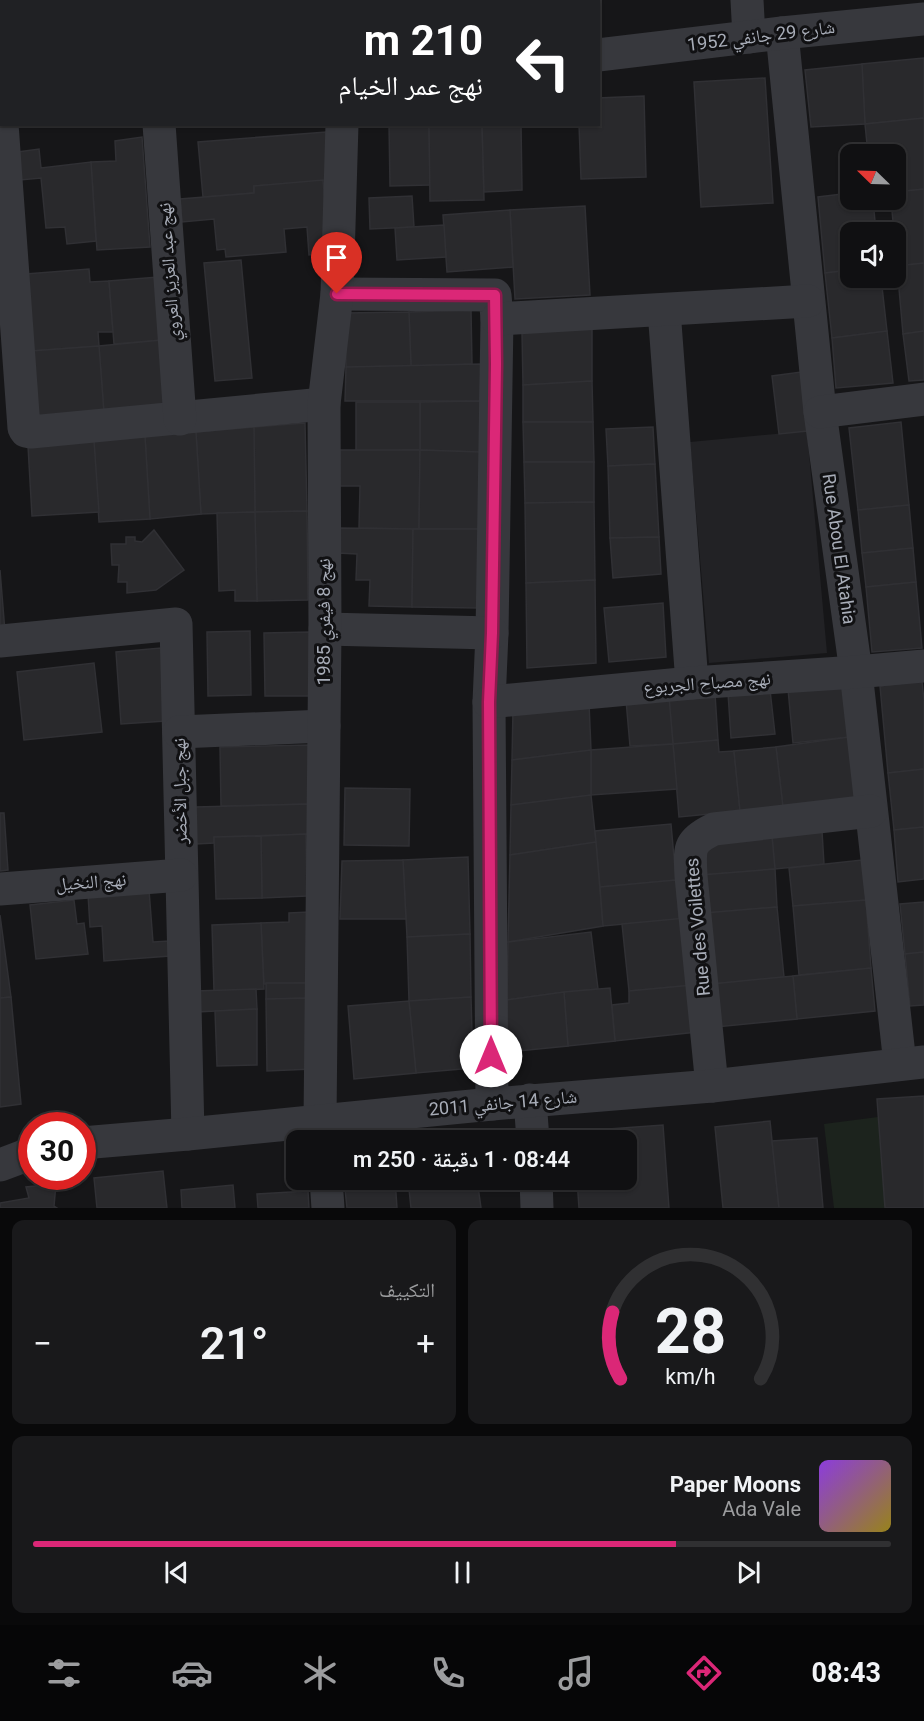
<!DOCTYPE html>
<html lang="ar">
<head>
<meta charset="utf-8">
<style>
	:root { --surface:#101012; --page:#19191b; --text:#f1f3f6; --muted:#9c9d9f; --line:#303032; --accent:#db2777 }
	body { margin:0; font-family:Roboto,"Noto Naskh Arabic",sans-serif; background:var(--page); color:var(--text); direction:rtl; height:100vh; display:flex; flex-direction:column; font-size:22px; white-space:nowrap }
	* { box-sizing:border-box; margin:0 }
	p { font-size:20px; color:var(--muted) }
	.icon { flex:none; width:33px; height:33px; fill:none; stroke:currentColor; stroke-width:2; stroke-linecap:round; stroke-linejoin:round }
	.map { position:relative; height:1208px; overflow:hidden; direction:ltr }
	.details { display:flex; flex-direction:column; gap:12px; padding:12px; background:#09090a; flex:1 }
	.details>* { flex:none }
	.guide { position:absolute; left:0px; top:0px; width:600px; height:126px; box-shadow:0 2px 4px #0004,0 0 0 2px var(--line); direction:rtl; background:#202124; color:#fff; overflow:hidden }
	.needle { width:39px; rotate:293deg }
	.tools { position:absolute; left:840px; top:144px; display:grid; gap:12px }
	.tools a { display:grid; place-items:center; width:66px; height:66px; border-radius:12px; background:var(--surface); box-shadow:0 2px 4px #0004,0 0 0 2px var(--line); font-size:30px }
	.speed { position:absolute; left:18px; top:1112px; display:flex; gap:12px; font-size:30px; font-weight:700; text-align:center }
	.speed>* { display:grid; place-content:center; width:78px; height:78px; border-radius:50%; background:var(--surface); box-shadow:0 2px 4px #0004,0 0 0 2px var(--line); line-height:1 }
	.speed .limit { border:9px solid #d22; background:#fff; color:#111 }
	.pin { position:absolute; display:grid; place-items:center; width:51px; height:51px; color:#fff; margin:-62px -26px; border-radius:50% 50% 50% 0; rotate:-45deg; box-shadow:0 0 6px #0007 }
	.pin .icon { rotate:45deg }
	.me { position:absolute; width:66px; margin:-33px; rotate:0deg; stroke-linejoin:round; filter:drop-shadow(0 0 4px #0008) }
	.turn { display:flex; align-items:center; gap:21px; height:126px; padding:0 18px; font-size:27px }
	.turn .icon { width:78px; height:78px; stroke-width:2.5 }
	.turn b { display:block; font-size:42px; line-height:51px }
	.big { font-size:45px; font-weight:600; line-height:1.1 }
	.details .widget { flex:1; display:flex; flex-direction:column; justify-content:center; gap:9px; min-width:0; padding:0 21px; border-radius:12px; background:var(--page) }
	.details .dial { align-items:center; gap:0 }
	.dial svg { height:156px; overflow:visible; fill:none; stroke:var(--line); stroke-width:7; stroke-linecap:round; text-anchor:middle }
	.dial text { fill:var(--text); stroke:none }
	.song { display:flex; align-items:center; gap:18px }
	.cover { width:72px; height:72px; border-radius:9px; background:linear-gradient(135deg,hsl(270 70% 55%),hsl(50 70% 35%)) }
	.played { height:6px; border-radius:3px; background:linear-gradient(90deg,var(--accent) 75%,var(--line) 75%) }
	.keys { display:flex; justify-content:space-around; direction:ltr }
	.heat { display:flex; justify-content:space-between; align-items:center; font-size:33px; direction:ltr }
	.details .tiles { flex:1; display:grid; gap:12px; grid-template-columns:1fr 1fr }
	.widget:last-child { grid-column:span 2 }
	.trip { position:absolute; left:286px; top:1130px; width:351px; height:60px; border-radius:12px; background:var(--surface); box-shadow:0 2px 4px #0004,0 0 0 2px var(--line); font-weight:600; line-height:60px; text-align:center; direction:rtl }
	.dock { display:flex; height:96px; justify-content:space-around; align-items:center; background:#060607; color:var(--muted) }
	.dock .icon { width:42px; height:42px }
	.dock .on { color:var(--accent) }
	.dock b { font-size:27px; color:var(--text) }
	.map>svg:first-child { display:block }
	.built { fill:#222225 }
	.green { fill:#1c231d }
	.building { fill:#29292c; stroke:#303034; stroke-width:1.5 }
	.lines { fill:none; stroke-linecap:round; stroke-linejoin:round }
	.minor { stroke:#37383d; stroke-width:33 }
	.route-casing { stroke:#8e194d; stroke-width:15 }
	.route { stroke:#db2777; stroke-width:10 }
	.labels { text-anchor:middle; stroke-width:6; stroke-linejoin:round; paint-order:stroke }
	.street-label { font-size:18px; fill:#a8adb8; stroke:#111113 }
</style>
</head>
<body>
<div class="map">
<svg width="924" height="1208" viewBox="0 0 924 1208">
	<rect width="100%" height="100%" fill="#161618"/>
	<polygon class="built" points="807,431 827,653 709,663 690,442"/>
	<polygon class="green" points="878,1117 885,1208 834,1208 824,1124"/>
	<g class="building">
		<rect x="186" y="0" width="69" height="2"/>
		<polygon points="924,58 924,118 865,124 862,64"/>
		<polygon points="862,64 865,124 811,127 805,70"/>
		<polygon points="765,78 773,203 701,207 694,82"/>
		<polygon points="644,96 646,177 581,179 579,124 598,124 598,98"/>
		<polygon points="924,118 924,189 896,192 896,154 868,154 865,124"/>
		<polygon points="389,124 429,124 430,185 390,186"/>
		<polygon points="429,124 482,124 484,200 430,201"/>
		<polygon points="482,124 521,124 522,190 484,192"/>
		<polygon points="326,132 330,180 254,186 254,193 203,197 198,142"/>
		<polygon points="142,137 150,247 97,250 91,162 116,161 115,141"/>
		<polygon points="39,149 41,168 91,162 96,241 67,244 65,227 46,228 41,178 20,180 18,152"/>
		<polygon points="323,180 329,253 309,255 307,227 284,229 286,252 226,257 225,249 217,250 214,219 182,222 180,199 254,193 254,186"/>
		<polygon points="924,189 924,263 897,266 896,232 894,232 891,200 896,200 896,192"/>
		<polygon points="850,193 850,200 873,200 876,232 850,232 850,270 825,273 818,197"/>
		<polygon points="412,196 414,227 370,229 369,198"/>
		<polygon points="585,206 590,295 515,299 510,210"/>
		<polygon points="510,210 513,267 447,272 443,215"/>
		<polygon points="444,225 446,257 397,260 395,228"/>
		<polygon points="241,260 252,378 215,381 204,263"/>
		<polygon points="924,263 924,331 903,334 897,266"/>
		<polygon points="89,269 90,282 109,281 113,332 98,332 99,346 31,351 26,274"/>
		<polygon points="850,270 850,278 881,278 887,331 832,338 825,273"/>
		<polygon points="158,277 162,340 114,344 109,281"/>
		<polygon points="471,310 472,364 411,366 409,312"/>
		<polygon points="409,312 411,366 346,367 345,313"/>
		<polygon points="592,328 592,381 523,385 522,333"/>
		<polygon points="887,331 893,383 836,388 832,338"/>
		<polygon points="924,331 924,380 909,381 903,334"/>
		<polygon points="162,340 168,407 104,413 99,346"/>
		<polygon points="99,346 104,413 35,418 31,351"/>
		<polygon points="481,364 480,401 345,401 346,367"/>
		<polygon points="801,372 807,431 779,434 772,376"/>
		<polygon points="592,381 593,422 523,422 523,385"/>
		<polygon points="480,401 480,452 420,450 420,402"/>
		<polygon points="356,402 420,402 420,450 356,451"/>
		<polygon points="523,422 593,422 594,462 524,462"/>
		<polygon points="901,422 909,505 858,510 849,428"/>
		<polygon points="305,423 307,511 255,512 254,427"/>
		<polygon points="254,427 255,512 201,514 196,432"/>
		<polygon points="653,427 655,464 608,466 606,429"/>
		<polygon points="196,432 201,514 150,519 145,436"/>
		<polygon points="145,436 150,519 99,522 94,441"/>
		<polygon points="94,441 99,512 32,516 28,446"/>
		<polygon points="340,450 420,450 419,529 359,528 360,486 340,486"/>
		<polygon points="420,450 480,452 479,529 419,529"/>
		<polygon points="524,462 594,462 594,502 525,503"/>
		<polygon points="655,464 659,537 610,538 608,466"/>
		<polygon points="594,502 595,580 526,583 525,503"/>
		<polygon points="909,505 913,548 862,553 858,510"/>
		<polygon points="307,511 308,600 257,601 255,512"/>
		<polygon points="255,512 257,601 235,601 235,590 219,591 217,513"/>
		<polygon points="339,528 413,529 412,607 369,606 370,580 356,580 357,554 338,553"/>
		<polygon points="413,529 479,529 478,608 412,607"/>
		<polygon points="154,530 184,570 156,590 127,593 127,582 118,582 119,565 112,565 111,544 126,544 126,537 135,537 135,541 142,542"/>
		<polygon points="659,537 661,574 613,578 610,538"/>
		<polygon points="913,548 916,582 866,587 862,553"/>
		<polygon points="0,570 5,632 0,632"/>
		<polygon points="595,580 596,663 527,668 526,583"/>
		<polygon points="916,582 922,648 872,652 866,587"/>
		<polygon points="663,603 666,657 609,662 604,608"/>
		<polygon points="250,631 251,695 208,696 207,632"/>
		<polygon points="309,632 309,696 265,696 264,633"/>
		<polygon points="161,648 166,721 121,724 116,652"/>
		<polygon points="94,663 102,732 24,740 17,672"/>
		<polygon points="922,681 924,701 924,769 888,773 880,686"/>
		<polygon points="844,684 849,737 793,743 788,689"/>
		<polygon points="770,690 775,734 731,738 728,693"/>
		<polygon points="715,694 718,740 673,744 669,697"/>
		<polygon points="669,697 673,744 630,746 626,700"/>
		<polygon points="589,703 591,750 512,760 513,709"/>
		<polygon points="849,737 855,800 783,807 776,747"/>
		<polygon points="718,740 719,752 734,751 740,811 679,817 673,744"/>
		<polygon points="673,744 677,789 591,795 591,750"/>
		<polygon points="309,745 310,804 221,806 220,747"/>
		<polygon points="776,747 783,807 740,811 734,751"/>
		<polygon points="591,750 591,795 511,805 512,760"/>
		<polygon points="924,769 924,827 894,830 888,773"/>
		<polygon points="345,788 410,789 409,846 344,845"/>
		<polygon points="591,795 596,842 510,855 511,805"/>
		<polygon points="310,804 311,834 214,837 214,843 196,844 195,807"/>
		<polygon points="0,813 4,813 8,870 0,871"/>
		<polygon points="671,824 676,880 600,887 595,831"/>
		<polygon points="924,827 924,879 898,882 894,830"/>
		<polygon points="822,831 824,864 775,869 772,836"/>
		<polygon points="306,834 307,896 262,898 261,836"/>
		<polygon points="261,836 262,898 216,899 214,837"/>
		<polygon points="772,836 775,869 701,875 698,843"/>
		<polygon points="596,842 603,926 508,942 510,855"/>
		<polygon points="468,857 470,934 407,937 403,860"/>
		<polygon points="403,860 406,919 340,919 342,861"/>
		<polygon points="862,860 866,900 793,906 789,868"/>
		<polygon points="775,869 777,907 705,913 701,875"/>
		<polygon points="676,880 679,919 603,926 600,887"/>
		<polygon points="149,890 153,942 169,941 170,956 104,961 102,926 90,927 88,894"/>
		<polygon points="74,900 77,924 84,923 88,954 36,959 30,905"/>
		<polygon points="866,900 871,968 799,975 793,906"/>
		<polygon points="924,902 924,952 905,954 900,904"/>
		<polygon points="777,907 784,977 712,984 705,913"/>
		<polygon points="309,912 310,983 264,984 261,923 289,922 289,913"/>
		<polygon points="0,915 11,997 0,998"/>
		<polygon points="686,918 693,985 629,991 622,924"/>
		<polygon points="261,923 264,989 214,991 212,925"/>
		<polygon points="591,932 598,989 564,992 507,1000 508,942"/>
		<polygon points="470,934 471,997 409,1001 407,937"/>
		<polygon points="924,952 924,1005 910,1006 905,954"/>
		<polygon points="871,968 875,1011 797,1019 793,976"/>
		<polygon points="793,976 797,1019 716,1027 712,984"/>
		<polygon points="266,983 310,983 310,998 266,999"/>
		<polygon points="693,985 697,1032 615,1041 612,1005 629,1003 629,991"/>
		<polygon points="610,988 615,1041 568,1046 564,992"/>
		<polygon points="256,989 257,1009 197,1012 196,991"/>
		<polygon points="564,992 568,1046 518,1051 506,1037 507,1000"/>
		<polygon points="11,997 21,1104 0,1107 0,998"/>
		<polygon points="471,997 473,1068 416,1073 409,1001"/>
		<polygon points="310,998 312,1069 267,1071 266,999"/>
		<polygon points="409,1001 416,1073 354,1079 348,1006"/>
		<polygon points="257,1009 257,1065 217,1066 215,1011"/>
		<polygon points="924,1096 924,1208 885,1208 877,1099"/>
		<polygon points="770,1121 779,1208 723,1208 715,1127"/>
		<polygon points="663,1125 669,1208 579,1208 577,1179 627,1179 627,1140 610,1140 609,1129"/>
		<polygon points="817,1138 823,1208 779,1208 772,1141"/>
		<polygon points="163,1171 167,1208 97,1208 94,1178"/>
		<polygon points="344,1179 395,1179 397,1208 347,1208"/>
		<polygon points="408,1179 477,1179 481,1208 411,1208"/>
		<polygon points="56,1184 54,1206 57,1208 0,1208 0,1203 29,1198 26,1187"/>
		<polygon points="233,1185 235,1208 182,1208 181,1190"/>
		<polygon points="308,1191 309,1208 258,1208 257,1194"/>
	</g>
	<g class="lines">
		<g class="minor">
			<polyline points="19,0 19,2"/>
			<polyline points="334,0 334,2"/>
			<polyline points="747,0 749,37"/>
			<polyline points="159,2 159,0"/>
			<polyline points="782,33 820,412 856,672 900,1064"/>
			<polyline points="598,55 782,33 924,19"/>
			<polyline points="2,124 24,428 26,431 31,432 324,404"/>
			<polyline points="159,124 180,419"/>
			<polyline points="337,294 495,295 497,319 492,633 489,702 492,1104"/>
			<polyline points="664,310 692,683"/>
			<polyline points="497,319 808,301"/>
			<polyline points="820,412 924,399"/>
			<polyline points="325,629 492,633"/>
			<polyline points="0,641 176,624 188,1134"/>
			<polyline points="489,702 692,683 856,672 924,666"/>
			<polyline points="179,732 324,726"/>
			<polyline points="0,889 181,875"/>
			<path d="M 712,1086 L 691,876 C 690,849 687,842 714,829 L 871,811"/>
			<polyline points="530,1100 533,1140"/>
			<polyline points="322,1140 320,1121 325,629 324,404 337,294 342,124"/>
			<polyline points="82,1143 188,1134 492,1104 712,1086 924,1062"/>
			<polyline points="0,1165 32,1153"/>
			<polyline points="326,1179 328,1208"/>
			<polyline points="536,1179 537,1208"/>
		</g>
	</g>
	<g class="lines">
		<defs>
			<polyline id="route" points="337,294 495,295 496,364 492,633 489,702 491,1056"/>
		</defs>
		<use href="#route" class="route-casing"/>
		<use href="#route" class="route"/>
	</g>
	<g class="labels">
		<g class="street-label">
			<text transform="translate(761 36) rotate(-7)" y="6">شارع 29 جانفي 1952</text>
			<text transform="translate(169 272) rotate(-94)" y="6">نهج عبد العزيز العروي</text>
			<text transform="translate(839 549) rotate(82)" y="6">Rue Abou El Atahia</text>
			<text transform="translate(324 622) rotate(-90)" y="6">نهج 8 فيفري 1985</text>
			<text transform="translate(707 683) rotate(-4)" y="6">نهج مصباح الجربوع</text>
			<text transform="translate(180 791) rotate(-91)" y="6">نهج جبل الأخضر</text>
			<text transform="translate(91 882) rotate(-4)" y="6">نهج النخيل</text>
			<text transform="translate(698 927) rotate(-95)" y="6">Rue des Voilettes</text>
			<text transform="translate(503 1103) rotate(-5)" y="6">شارع 14 جانفي 2011</text>
		</g>
	</g>
</svg>
<div class="tools">
<a><svg class="needle" viewBox="-14 -14 28 28"><path d="M0-13l5 13h-10z" fill="#e53935"/><path d="M0 13l5-13h-10z" fill="#9c9d9f"/></svg></a>
<a><svg class="icon" aria-label="sound" viewBox="0 0 24 24"><path d="M4 9h4l5-4v14l-5-4H4zM17 9q2 3 0 6"/></svg></a>
</div>
<div class="speed"><div class="limit">30</div></div>
<div class="pin" style="left:337px;top:294px;background:#d93025"><svg class="icon" aria-label="arrive" viewBox="0 0 24 24"><path d="M6 21V4h12l-3 4 3 4H6"/></svg></div>
<svg class="me" style="left:491px;top:1056px" viewBox="-20 -20 40 40"><circle r="19" fill="#fff"/><path d="M0-13L10 11 0 6-10 11z" fill="#db2777"/></svg>
<div class="trip">08:44 · 1 دقيقة · 250 m</div>
<div class="guide">
<div class="turn"><svg class="icon" aria-label="left" viewBox="0 0 24 24"><path d="M17 20v-9H6M10 6l-5 5 5 5"/></svg><div><b>210 m</b>نهج عمر الخيام</div></div>
</div>
</div>
<section class="details">
<div class="tiles">
<div class="widget dial"><svg viewBox="0 0 100 80">
<path d="M14 69A42 42 0 1 1 86 69"/>
<path d="M14 69A42 42 0 0 1 10 35" stroke="#db2777"/>
<text x="50" y="56" font-size="32" font-weight="700">28</text>
<text x="50" y="72" font-size="11">km/h</text>
</svg></div>
<div class="widget"><p>التكييف</p>
<div class="heat"><a>−</a><b class="big">21°</b><a>+</a></div>
</div>
<div class="widget">
<div class="song"><i class="cover"></i><div><b>Paper Moons</b><p>Ada Vale</p></div></div>
<div class="played"></div>
<div class="keys"><svg class="icon" aria-label="previous" viewBox="0 0 24 24"><path d="M18 5L8 12l10 7zM5 5v14"/></svg><svg class="icon" aria-label="pause" viewBox="0 0 24 24"><path d="M8 5v14M16 5v14"/></svg><svg class="icon" aria-label="next" viewBox="0 0 24 24"><path d="M6 5l10 7-10 7zM19 5v14"/></svg></div>
</div>
</div>
</section>
<nav class="dock">
<b>08:43</b>
<svg class="icon on" aria-label="directions" viewBox="0 0 24 24"><path d="M12 3l9 9-9 9-9-9zM9 14v-3h6M13 9l2 2-2 2"/></svg>
<svg class="icon" aria-label="music" viewBox="0 0 24 24"><path d="M9 18V5l10-2v13"/><circle cx="6" cy="18" r="3"/><circle cx="16" cy="16" r="3"/></svg>
<svg class="icon" aria-label="phone" viewBox="0 0 24 24"><path d="M5 4h4l2 5-3 2q2 4 5 5l2-3 5 2v4C11 20 4 13 5 4z"/></svg>
<svg class="icon" aria-label="climate" viewBox="0 0 24 24"><path d="M12 3v18M4 7l16 10M4 17L20 7"/></svg>
<svg class="icon" aria-label="car" viewBox="0 0 24 24"><path d="M5 17H2v-5l4-1 3-4h7l3 4 3 1v5h-3M9 17h6M6 11h13"/><circle cx="7" cy="17" r="2"/><circle cx="17" cy="17" r="2"/></svg>
<svg class="icon" aria-label="filters" viewBox="0 0 24 24"><path d="M4 7h16M4 17h16"/><circle cx="9" cy="7" r="2"/><circle cx="15" cy="17" r="2"/></svg>
</nav>
</body>
</html>
